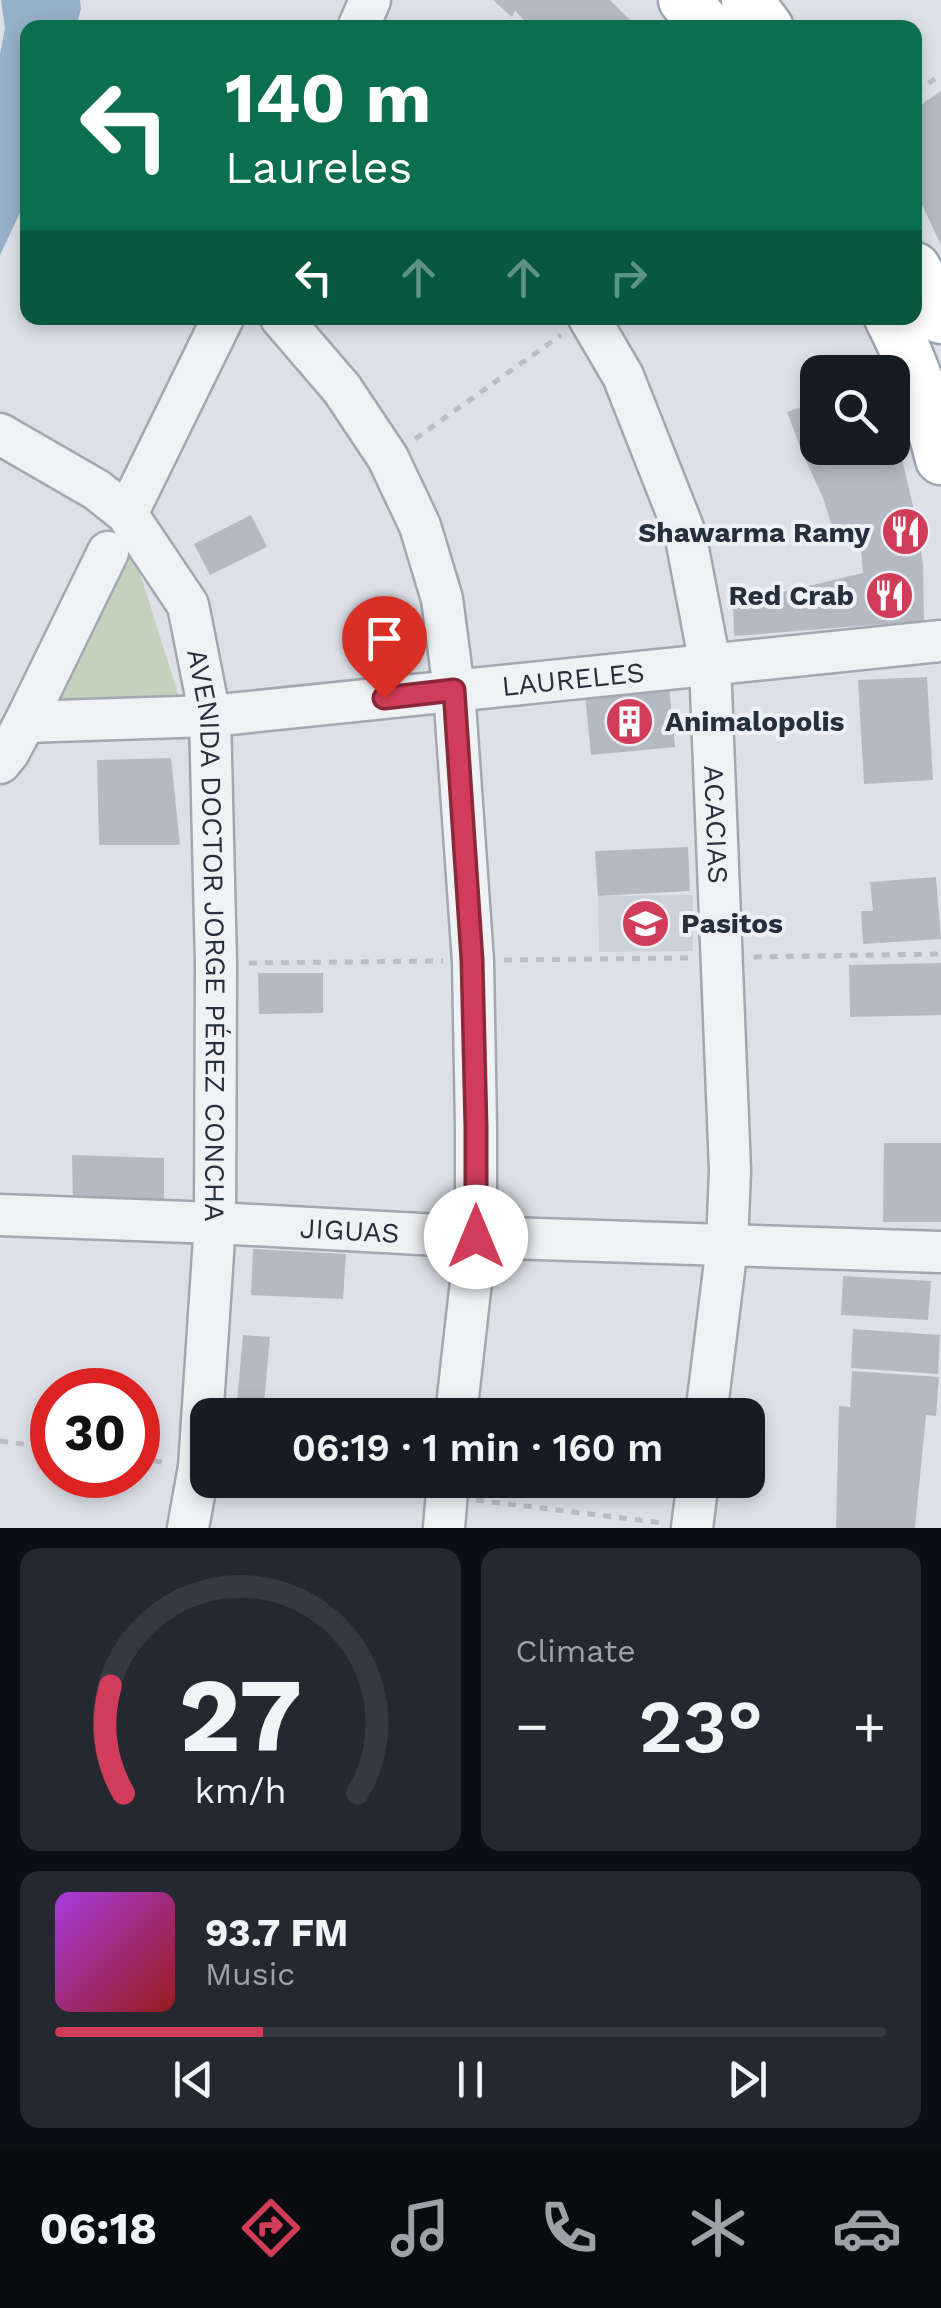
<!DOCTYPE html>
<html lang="en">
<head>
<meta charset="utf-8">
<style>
	:root { --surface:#171b24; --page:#242831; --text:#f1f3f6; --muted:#9ea1a6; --line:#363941; --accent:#d13d58 }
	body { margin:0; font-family:"Work Sans",sans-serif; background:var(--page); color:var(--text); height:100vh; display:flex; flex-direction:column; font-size:38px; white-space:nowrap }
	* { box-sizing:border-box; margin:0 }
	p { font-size:32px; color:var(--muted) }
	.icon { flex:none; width:55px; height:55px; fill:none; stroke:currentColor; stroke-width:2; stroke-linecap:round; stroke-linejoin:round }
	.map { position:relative; height:1528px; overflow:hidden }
	.details { display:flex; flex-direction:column; gap:20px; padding:20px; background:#0d0f14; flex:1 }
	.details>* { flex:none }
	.banner { position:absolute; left:20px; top:20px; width:902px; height:305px; border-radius:20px; box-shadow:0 5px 15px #0003; background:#0b6e4f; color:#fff; overflow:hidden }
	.fabs { position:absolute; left:800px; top:355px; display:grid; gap:20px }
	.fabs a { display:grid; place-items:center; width:110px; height:110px; border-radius:20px; background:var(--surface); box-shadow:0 5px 15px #0003; font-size:50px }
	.speed { position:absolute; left:30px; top:1368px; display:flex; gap:20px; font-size:50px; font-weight:700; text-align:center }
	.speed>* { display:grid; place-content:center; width:130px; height:130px; border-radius:50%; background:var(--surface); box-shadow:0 5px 15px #0003; line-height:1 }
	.speed .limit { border:15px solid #d22; background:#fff; color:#111 }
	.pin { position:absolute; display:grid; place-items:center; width:85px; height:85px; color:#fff; margin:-102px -42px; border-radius:50% 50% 50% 0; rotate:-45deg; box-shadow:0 0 10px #0007 }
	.pin .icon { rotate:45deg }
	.me { position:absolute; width:110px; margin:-55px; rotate:0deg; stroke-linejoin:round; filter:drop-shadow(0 0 8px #0008) }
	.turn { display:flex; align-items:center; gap:35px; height:210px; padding:0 40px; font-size:45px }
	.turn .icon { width:130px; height:130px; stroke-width:2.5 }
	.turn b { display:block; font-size:70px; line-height:85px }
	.lanes { display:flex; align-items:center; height:95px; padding:0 40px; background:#0003; justify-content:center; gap:50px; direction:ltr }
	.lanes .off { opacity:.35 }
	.big { font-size:75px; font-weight:600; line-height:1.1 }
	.details .tile { flex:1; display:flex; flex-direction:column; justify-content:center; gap:15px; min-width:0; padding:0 35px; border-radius:20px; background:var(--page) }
	.details .dial { align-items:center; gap:0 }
	.dial svg { height:260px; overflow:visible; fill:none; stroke:var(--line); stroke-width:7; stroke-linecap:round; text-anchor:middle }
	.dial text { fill:var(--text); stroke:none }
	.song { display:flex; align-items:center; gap:30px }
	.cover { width:120px; height:120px; border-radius:15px; background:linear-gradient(135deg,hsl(280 70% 55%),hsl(0 70% 35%)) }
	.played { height:10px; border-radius:5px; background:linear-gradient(90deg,var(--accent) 25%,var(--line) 25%) }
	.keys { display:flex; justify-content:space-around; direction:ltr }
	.heat { display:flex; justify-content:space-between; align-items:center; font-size:55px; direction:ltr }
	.details .tiles { flex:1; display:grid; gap:20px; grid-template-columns:1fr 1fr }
	.tile:last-child { grid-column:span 2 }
	.trip { position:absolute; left:190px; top:1398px; width:575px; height:100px; border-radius:20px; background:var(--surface); box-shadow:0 5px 15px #0003; font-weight:600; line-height:100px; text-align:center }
	.tab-bar { display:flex; height:160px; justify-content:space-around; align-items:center; background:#090b0e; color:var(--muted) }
	.tab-bar .icon { width:70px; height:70px }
	.tab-bar .selected { color:var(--accent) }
	.tab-bar b { font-size:45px; color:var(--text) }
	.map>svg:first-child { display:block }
	.built { fill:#cbd0d9 }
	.green { fill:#c3d1bd }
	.water { fill:#96b0c8 }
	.building { fill:#b4bac4 }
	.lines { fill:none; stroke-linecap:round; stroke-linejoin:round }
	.minor-casing { stroke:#a2a8b1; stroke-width:45 }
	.major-casing { stroke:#9ca6b3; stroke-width:55 }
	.path { stroke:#bbbfc5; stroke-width:5; stroke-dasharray:8 8; stroke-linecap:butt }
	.minor { stroke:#eff2f5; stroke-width:40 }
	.major { stroke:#fff; stroke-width:50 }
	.route-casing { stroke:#882839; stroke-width:25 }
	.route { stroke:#d13d58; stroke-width:18 }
	.labels { text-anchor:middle; stroke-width:8; stroke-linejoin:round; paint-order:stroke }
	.poi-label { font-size:28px; font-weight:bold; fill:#262f3e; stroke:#ecf0f5; text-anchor:end }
	.street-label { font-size:28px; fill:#262f3e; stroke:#ecf0f5 }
</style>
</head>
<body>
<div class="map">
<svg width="941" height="1528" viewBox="0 0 941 1528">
	<rect width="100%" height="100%" fill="#dde1e7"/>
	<polygon class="built" points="693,895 693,951 599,952 598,896"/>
	<polygon class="green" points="132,548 181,703 50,710"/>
	<polygon class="water" points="1,0 80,0 81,9 76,27 28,28 27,198 0,255 0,54 5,28"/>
	<g class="building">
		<polygon points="493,0 610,0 630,20 623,28 532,28 515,11 512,17"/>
		<polygon points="941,91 941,245 915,190 915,109"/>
		<polygon points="818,401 818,448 892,448 894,425 917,523 923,565 924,621 734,636 733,604 863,573 860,538 837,542 823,498 802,452 787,412"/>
		<polygon points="251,515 267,547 210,575 194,544"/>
		<polygon points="927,677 933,780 864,784 858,680"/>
		<polygon points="669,686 675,747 591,755 585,695"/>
		<polygon points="171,758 180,845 99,845 97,760"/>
		<polygon points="688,847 690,891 598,896 595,851"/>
		<polygon points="936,877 941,939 863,944 861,911 873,911 870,882"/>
		<polygon points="941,963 941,1015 850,1017 849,965"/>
		<polygon points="258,973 323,973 323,1013 259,1014"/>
		<polygon points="884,1143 941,1143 941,1222 883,1222"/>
		<polygon points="72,1155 164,1158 164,1201 73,1199"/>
		<polygon points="253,1249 346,1254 343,1299 251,1295"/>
		<polygon points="843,1276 931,1281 928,1320 841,1315"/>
		<polygon points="853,1329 940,1335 938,1374 851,1368"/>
		<polygon points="243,1335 270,1337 263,1415 236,1413"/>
		<polygon points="852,1371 939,1377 936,1416 926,1415 915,1528 836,1528 839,1406 850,1407"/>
	</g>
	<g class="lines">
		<defs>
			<g id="minor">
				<polyline points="358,28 370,0"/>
				<polyline points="281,318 342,389 388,458 420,526 442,599 454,690 473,961 476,1128 476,1237 456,1415"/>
				<path id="s1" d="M 589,318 L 623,376 L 685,533 L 710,664 L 730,1170 L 727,1246 L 706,1415"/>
				<path id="s2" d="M 0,434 L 97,490 L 127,514 L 188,605 L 210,716 L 216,964 L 215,1223 L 199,1467 L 188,1528"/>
				<polyline points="127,514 223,318"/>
				<path id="s3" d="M 25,722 L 210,716 L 941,641"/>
				<polyline points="0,763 9,752 25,722 108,552"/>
				<path id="s4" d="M 0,1215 L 215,1223 L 476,1237 L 941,1252"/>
				<polyline points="444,1528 448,1480"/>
				<polyline points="692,1528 698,1480"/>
			</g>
			<g id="major">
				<polyline points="684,0 709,28"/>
				<polyline points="747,0 768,28"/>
				<polyline points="915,268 941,318"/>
				<path d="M 890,318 C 913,362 929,410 941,459"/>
			</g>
		</defs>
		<use href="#minor" class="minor-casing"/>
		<use href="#major" class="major-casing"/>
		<g class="path">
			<polyline points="915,92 941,75"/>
			<polyline points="415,439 561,335"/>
			<polyline points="754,957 941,954"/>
			<polyline points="504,960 688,958"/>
			<polyline points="249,963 443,961"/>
			<polyline points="0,1441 52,1448"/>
			<polyline points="138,1459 169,1463"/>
			<polyline points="309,1480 415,1493"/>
			<polyline points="476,1500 663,1523"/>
		</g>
		<use href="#minor" class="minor"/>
		<use href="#major" class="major"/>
	</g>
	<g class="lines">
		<defs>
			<polyline id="route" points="384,698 454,690 472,960 476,1128 476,1237"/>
		</defs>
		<use href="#route" class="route-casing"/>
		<use href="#route" class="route"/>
	</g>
	<defs>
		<symbol id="restaurant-disc" viewBox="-11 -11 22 22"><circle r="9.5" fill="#d13d58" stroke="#ecf0f5"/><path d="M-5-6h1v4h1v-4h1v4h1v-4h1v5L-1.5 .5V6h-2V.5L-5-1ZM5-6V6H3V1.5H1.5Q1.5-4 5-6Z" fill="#fff"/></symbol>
		<symbol id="building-disc" viewBox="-11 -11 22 22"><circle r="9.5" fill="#d13d58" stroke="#ecf0f5"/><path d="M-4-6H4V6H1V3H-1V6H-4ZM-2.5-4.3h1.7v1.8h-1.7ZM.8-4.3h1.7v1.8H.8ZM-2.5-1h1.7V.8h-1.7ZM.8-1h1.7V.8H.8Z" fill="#fff"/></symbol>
		<symbol id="school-disc" viewBox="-11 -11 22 22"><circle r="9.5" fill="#d13d58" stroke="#ecf0f5"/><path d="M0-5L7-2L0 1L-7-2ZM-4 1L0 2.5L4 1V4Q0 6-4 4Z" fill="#fff"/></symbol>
	</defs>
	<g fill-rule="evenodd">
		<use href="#restaurant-disc" x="878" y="504" width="55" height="55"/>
		<use href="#restaurant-disc" x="862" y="568" width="55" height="55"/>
		<use href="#building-disc" x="602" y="694" width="55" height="55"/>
		<use href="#school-disc" x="618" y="896" width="55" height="55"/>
	</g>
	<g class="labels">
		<g class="poi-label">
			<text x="870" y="542">Shawarma Ramy</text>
			<text x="854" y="605">Red Crab</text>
			<text x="665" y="731" text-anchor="start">Animalopolis</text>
			<text x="681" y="933" text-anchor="start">Pasitos</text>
		</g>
		<g class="street-label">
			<text dy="10" stroke="none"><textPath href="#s3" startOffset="550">LAURELES</textPath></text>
			<text dy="10" stroke="none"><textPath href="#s1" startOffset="530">ACACIAS</textPath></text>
			<text dy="10" stroke="none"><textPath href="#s2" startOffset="592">AVENIDA DOCTOR JORGE PÉREZ CONCHA</textPath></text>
			<text dy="10" stroke="none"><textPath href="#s4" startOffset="350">JIGUAS</textPath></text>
		</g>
	</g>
</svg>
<div class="fabs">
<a><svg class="icon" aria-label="search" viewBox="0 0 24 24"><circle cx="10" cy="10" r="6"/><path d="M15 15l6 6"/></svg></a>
</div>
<div class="speed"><div class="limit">30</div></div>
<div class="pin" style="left:384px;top:698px;background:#d93025"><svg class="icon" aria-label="arrive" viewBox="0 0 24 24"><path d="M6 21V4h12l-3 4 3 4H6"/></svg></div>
<svg class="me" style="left:476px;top:1237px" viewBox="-20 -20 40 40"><circle r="19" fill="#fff"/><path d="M0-13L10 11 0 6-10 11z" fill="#d13d58"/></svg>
<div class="trip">06:19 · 1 min · 160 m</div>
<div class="banner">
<div class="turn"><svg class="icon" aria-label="left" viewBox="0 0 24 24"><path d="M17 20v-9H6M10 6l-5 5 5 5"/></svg><div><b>140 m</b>Laureles</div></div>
<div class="lanes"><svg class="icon" aria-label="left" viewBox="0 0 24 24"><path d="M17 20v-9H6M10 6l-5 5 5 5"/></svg><svg class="icon off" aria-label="ahead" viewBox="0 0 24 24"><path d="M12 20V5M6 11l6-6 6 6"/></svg><svg class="icon off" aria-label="ahead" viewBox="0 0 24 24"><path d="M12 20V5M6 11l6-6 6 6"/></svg><svg class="icon off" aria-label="right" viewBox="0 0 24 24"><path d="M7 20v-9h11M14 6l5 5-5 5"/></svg></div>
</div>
</div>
<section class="details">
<div class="tiles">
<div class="tile dial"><svg viewBox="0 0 100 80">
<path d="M14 69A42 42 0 1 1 86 69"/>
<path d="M14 69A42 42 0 0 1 10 36" stroke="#d13d58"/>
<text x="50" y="56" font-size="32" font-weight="700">27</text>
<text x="50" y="72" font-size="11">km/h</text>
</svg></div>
<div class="tile"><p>Climate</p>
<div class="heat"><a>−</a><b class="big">23°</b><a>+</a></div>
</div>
<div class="tile">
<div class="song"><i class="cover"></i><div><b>93.7 FM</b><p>Music</p></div></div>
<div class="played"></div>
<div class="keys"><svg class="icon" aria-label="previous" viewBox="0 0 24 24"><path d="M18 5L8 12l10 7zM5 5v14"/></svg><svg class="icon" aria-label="pause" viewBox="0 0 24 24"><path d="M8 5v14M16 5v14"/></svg><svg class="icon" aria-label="next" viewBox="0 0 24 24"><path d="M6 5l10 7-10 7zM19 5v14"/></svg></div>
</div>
</div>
</section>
<nav class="tab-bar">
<b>06:18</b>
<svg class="icon selected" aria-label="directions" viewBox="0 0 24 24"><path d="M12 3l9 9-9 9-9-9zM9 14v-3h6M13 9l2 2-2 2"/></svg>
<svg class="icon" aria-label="music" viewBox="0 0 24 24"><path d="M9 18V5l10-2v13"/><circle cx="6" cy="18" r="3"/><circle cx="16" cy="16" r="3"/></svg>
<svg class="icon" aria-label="phone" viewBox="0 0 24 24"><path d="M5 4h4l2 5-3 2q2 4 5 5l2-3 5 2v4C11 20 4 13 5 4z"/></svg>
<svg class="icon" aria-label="climate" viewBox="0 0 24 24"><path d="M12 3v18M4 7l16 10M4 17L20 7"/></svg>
<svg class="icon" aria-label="car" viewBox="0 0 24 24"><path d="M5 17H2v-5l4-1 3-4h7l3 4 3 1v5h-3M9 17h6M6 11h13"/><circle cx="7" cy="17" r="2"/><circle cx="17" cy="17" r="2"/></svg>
</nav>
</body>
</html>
